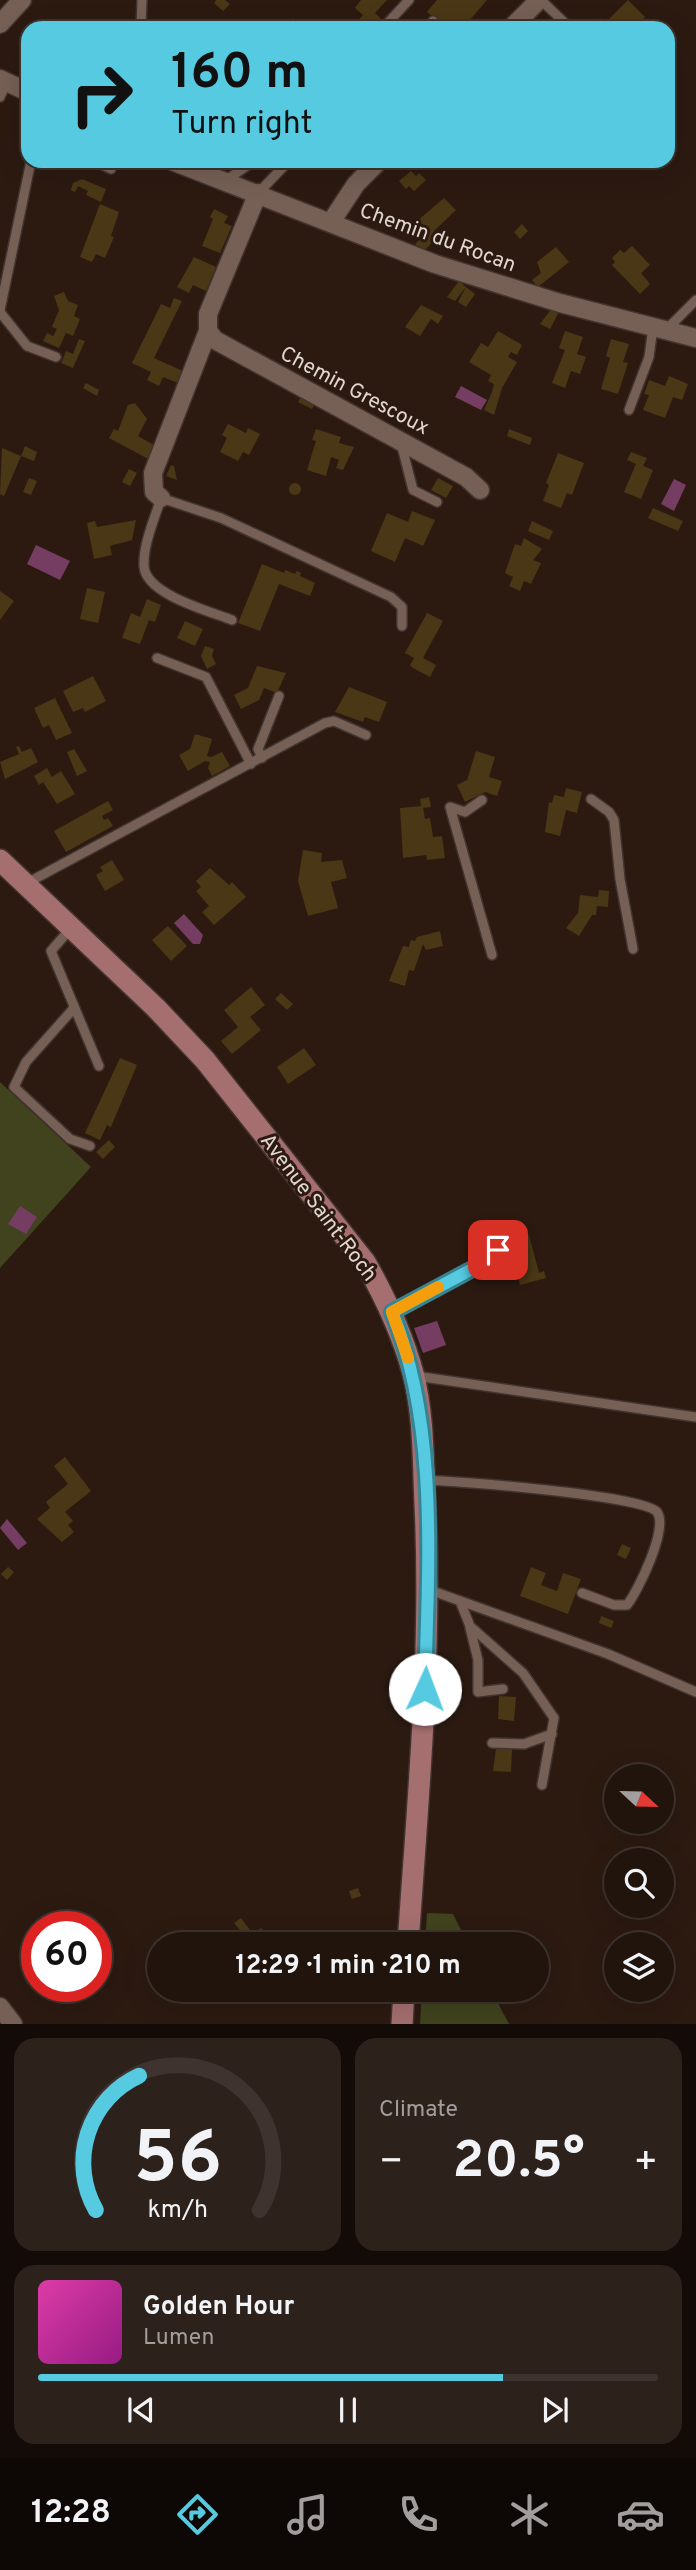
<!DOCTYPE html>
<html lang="en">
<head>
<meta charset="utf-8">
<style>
	:root { --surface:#21140d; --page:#2d211b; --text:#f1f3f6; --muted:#a29e9d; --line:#3e332e; --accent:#55cae0 }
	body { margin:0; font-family:Overpass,sans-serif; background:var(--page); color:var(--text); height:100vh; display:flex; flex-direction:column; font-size:26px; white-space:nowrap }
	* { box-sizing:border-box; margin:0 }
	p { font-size:23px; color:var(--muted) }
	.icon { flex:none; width:38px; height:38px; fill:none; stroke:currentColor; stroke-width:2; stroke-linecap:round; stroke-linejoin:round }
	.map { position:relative; height:2024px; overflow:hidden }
	.side { display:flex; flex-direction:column; gap:14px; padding:14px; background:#120b07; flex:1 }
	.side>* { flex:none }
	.hud { position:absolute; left:21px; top:21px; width:654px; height:147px; border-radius:21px; box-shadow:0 7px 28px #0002,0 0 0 2px var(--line); background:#55cae0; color:#111; overflow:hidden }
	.needle { width:46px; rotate:112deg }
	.buttons { position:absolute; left:604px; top:1764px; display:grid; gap:14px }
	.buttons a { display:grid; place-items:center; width:70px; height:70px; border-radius:50%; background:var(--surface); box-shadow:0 7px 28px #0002,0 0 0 2px var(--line); font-size:35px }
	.speed { position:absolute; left:21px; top:1911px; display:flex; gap:14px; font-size:35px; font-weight:700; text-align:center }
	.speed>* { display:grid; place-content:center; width:91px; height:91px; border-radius:50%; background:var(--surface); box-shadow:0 7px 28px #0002,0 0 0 2px var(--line); line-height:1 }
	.speed .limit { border:10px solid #d22; background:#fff; color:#111 }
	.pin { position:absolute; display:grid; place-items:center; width:60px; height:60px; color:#fff; margin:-30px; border-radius:14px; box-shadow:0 4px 10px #0006 }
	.me { position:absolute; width:77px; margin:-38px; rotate:2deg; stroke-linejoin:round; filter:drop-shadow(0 0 5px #0008) }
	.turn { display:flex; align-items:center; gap:24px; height:147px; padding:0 35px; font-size:32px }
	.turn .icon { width:91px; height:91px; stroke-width:2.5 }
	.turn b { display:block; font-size:49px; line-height:60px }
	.big { font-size:52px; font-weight:700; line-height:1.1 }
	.side .card { flex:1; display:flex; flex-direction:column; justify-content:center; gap:10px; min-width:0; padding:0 24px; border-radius:21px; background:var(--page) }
	.side .dial { align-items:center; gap:0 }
	.dial svg { height:182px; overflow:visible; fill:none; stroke:var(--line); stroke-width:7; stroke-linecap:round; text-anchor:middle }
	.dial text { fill:var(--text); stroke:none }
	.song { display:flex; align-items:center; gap:21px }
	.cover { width:84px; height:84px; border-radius:10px; background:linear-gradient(135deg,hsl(320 70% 55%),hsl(310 70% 35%)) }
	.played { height:7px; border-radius:4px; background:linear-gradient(90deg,var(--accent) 75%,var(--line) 75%) }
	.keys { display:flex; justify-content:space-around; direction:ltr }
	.heat { display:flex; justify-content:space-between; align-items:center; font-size:38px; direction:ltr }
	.side .tiles { flex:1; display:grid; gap:14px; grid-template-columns:1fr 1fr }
	.card:last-child { grid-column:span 2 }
	.trip { position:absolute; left:147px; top:1932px; width:402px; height:70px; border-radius:35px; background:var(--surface); box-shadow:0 7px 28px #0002,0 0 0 2px var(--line); font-weight:700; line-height:70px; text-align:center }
	.menu { display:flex; height:112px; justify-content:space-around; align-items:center; background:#0d0805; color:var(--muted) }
	.menu .icon { width:49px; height:49px }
	.menu .selected { color:var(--accent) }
	.menu b { font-size:32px; color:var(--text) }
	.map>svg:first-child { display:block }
	.green { fill:#40431d }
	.water { fill:#763d63 }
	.building { fill:#4a3715 }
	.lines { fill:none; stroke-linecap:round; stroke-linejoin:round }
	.lane-casing { stroke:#41332f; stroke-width:12 }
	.street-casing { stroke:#41332f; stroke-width:21 }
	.primary-casing { stroke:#41332f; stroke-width:24 }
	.lane { stroke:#766056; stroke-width:9 }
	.street { stroke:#766056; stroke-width:18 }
	.primary { stroke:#a56f6f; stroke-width:21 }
	.route-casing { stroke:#378392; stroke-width:18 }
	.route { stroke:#55cae0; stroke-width:12 }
	.slow { stroke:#f59e0b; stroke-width:12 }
	.labels { text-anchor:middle; stroke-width:6; stroke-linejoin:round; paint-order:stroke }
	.street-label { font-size:21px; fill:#e2d6d0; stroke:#2c1a11 }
</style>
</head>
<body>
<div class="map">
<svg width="696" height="2024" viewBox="0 0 696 2024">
	<rect width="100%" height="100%" fill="#2c1a11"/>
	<g class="green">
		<polygon points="0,1082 91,1167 0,1268"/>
		<polygon points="427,1913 453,1914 468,1944 425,1944"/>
		<polygon points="422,1990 491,1990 509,2024 420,2024"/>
	</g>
	<g class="water">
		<polygon points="461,386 487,400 481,410 455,397"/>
		<polygon points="674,479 686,485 674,511 661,504"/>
		<polygon points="36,545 70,561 60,580 27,564"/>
		<polygon points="184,914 203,935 200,944 193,944 174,923"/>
		<polygon points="20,1206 37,1217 26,1234 8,1224"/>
		<polygon points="437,1321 446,1345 423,1353 414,1328"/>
		<polygon points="7,1519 27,1543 18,1550 0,1528"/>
	</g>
	<g class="building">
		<polygon points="216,0 225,0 230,4 223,11 214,3"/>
		<polygon points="361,0 387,0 375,13 381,19 372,28 365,28 358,21 363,15 355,8"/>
		<polygon points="437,0 487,0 463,28 450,20 444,26 427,12"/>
		<polygon points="628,0 645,17 634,28 591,28 600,18 605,23"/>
		<polygon points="293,18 305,28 284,28"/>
		<polygon points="46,21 46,28 31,28 31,23"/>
		<polygon points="411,171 416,176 419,173 426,180 414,191 409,186 406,189 399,181"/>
		<polygon points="82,179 106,189 101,202 86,195 88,191 78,186 75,192 71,190 73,183"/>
		<polygon points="444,198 456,210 434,231 438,236 425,250 419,248 415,244 430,231 416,222"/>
		<polygon points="100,204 119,212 111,236 114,237 105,258 96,254 92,262 80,257"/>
		<polygon points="214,209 228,216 224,223 232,226 220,253 202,246 213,219 210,217"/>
		<polygon points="522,224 528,231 520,239 514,232"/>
		<polygon points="632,246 650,265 641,273 650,284 640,294 612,265 615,262 612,258 620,250 624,253"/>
		<polygon points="556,247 569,262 538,287 532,280 541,273 537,262"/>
		<polygon points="194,257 216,267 206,291 193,285 189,293 177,287"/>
		<polygon points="459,281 466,287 455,301 447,297"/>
		<polygon points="466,287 475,294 466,307 458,302"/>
		<polygon points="64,292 68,301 78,305 74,316 80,319 73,336 66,333 59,348 43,341 47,333 53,336 57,329 52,327 59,310 54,296"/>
		<polygon points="174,298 182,301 154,358 185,372 181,384 163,377 159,386 147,380 151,372 132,363 161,304 170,308"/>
		<polygon points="421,305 443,316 438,324 431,319 420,336 405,327"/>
		<polygon points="552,308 560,310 550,329 540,324"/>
		<polygon points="498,331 522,345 517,355 511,352 508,357 517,362 502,388 494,415 484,410 492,392 494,384 488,381 491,375 469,362 481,343 488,347"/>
		<polygon points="565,331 583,337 577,354 586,357 580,374 571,371 565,388 552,383 565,350 559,348"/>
		<polygon points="79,339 85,341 73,368 61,363 66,351 73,354"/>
		<polygon points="611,339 629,344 623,362 628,363 618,394 601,389 610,358 606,356"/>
		<polygon points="669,376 688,384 682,400 673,397 665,418 643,410 649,395 644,394 649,380 665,386"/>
		<polygon points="86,383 99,390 97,396 83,388"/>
		<polygon points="303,393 316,401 312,409 298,402"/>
		<polygon points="135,403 147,419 138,436 157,447 152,461 109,438 114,429 118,431 128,405"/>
		<polygon points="228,424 246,433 248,428 260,434 249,455 243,452 238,461 220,452 227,438 222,435"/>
		<polygon points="316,429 341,437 339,443 354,447 343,470 336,468 339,460 331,457 326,476 307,470 316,441 312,440"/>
		<polygon points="509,429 532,438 530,445 507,436"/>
		<polygon points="25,446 37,452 34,461 21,456 4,496 0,494 2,448 21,456"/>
		<polygon points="631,452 647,458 643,466 653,470 641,499 624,492 636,464 627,460"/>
		<polygon points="558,453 584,463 572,495 567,493 561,508 543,501 549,485 546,483"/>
		<polygon points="171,465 174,466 177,480 166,476"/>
		<polygon points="129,469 137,473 130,486 122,482"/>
		<polygon points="29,478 37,481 31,495 23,492"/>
		<polygon points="438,478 453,486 446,498 431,490"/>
		<circle cx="295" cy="489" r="6"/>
		<polygon points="653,508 683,521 678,531 648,518"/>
		<polygon points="412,511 435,520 423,546 405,538 395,562 371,551 387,513 408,522"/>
		<polygon points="136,520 132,540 110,546 112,555 94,559 87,523 95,521 97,527"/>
		<polygon points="532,521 553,531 549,540 528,531"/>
		<polygon points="524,538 542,549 533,560 541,563 531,584 524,581 520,591 509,586 513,577 505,573 515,544 521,546"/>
		<polygon points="262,564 284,573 285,570 295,574 297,571 301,573 300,576 315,583 310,596 279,584 260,631 238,623"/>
		<polygon points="87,588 105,592 98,623 80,619"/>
		<polygon points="0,591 14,601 0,620"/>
		<polygon points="147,599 161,605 155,622 149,620 140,644 122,638 131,613 140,617"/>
		<polygon points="427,613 443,621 423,658 436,665 430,677 413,668 410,665 414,658 405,653"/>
		<polygon points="185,621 203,629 195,646 177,638"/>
		<polygon points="205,646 214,649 212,656 216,664 207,669 201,656"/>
		<polygon points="257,666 286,673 277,693 264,688 259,700 241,709 234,695 248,688"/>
		<polygon points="93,676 106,701 85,712 83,708 73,712 63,691"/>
		<polygon points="349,687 387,702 379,722 365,717 363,722 335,712"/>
		<polygon points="55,698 72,733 56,740 49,725 43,728 34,708"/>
		<polygon points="195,734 212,739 207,756 211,757 222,752 230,766 212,776 208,768 210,762 205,761 188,771 179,755 190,749"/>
		<polygon points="19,746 22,752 31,748 38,762 5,779 0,762 19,754 16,747"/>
		<polygon points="74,749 87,771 77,776 67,752"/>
		<polygon points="476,751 495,757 489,777 502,781 497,796 485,792 465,802 457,785 467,780"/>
		<polygon points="47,768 52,777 61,771 75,794 57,804 43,782 39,785 34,776"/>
		<polygon points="566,788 582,792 577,813 566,810 560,836 545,832 549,802 552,803 554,795 564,797"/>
		<polygon points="429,797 431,807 423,808 425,819 430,818 433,837 442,836 445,858 427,860 426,855 403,858 400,808 421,806 420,799"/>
		<polygon points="108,801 113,810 102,816 104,820 108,818 113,826 66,852 54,831"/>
		<polygon points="303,850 322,853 321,862 342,860 347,878 331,882 338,908 308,916 298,881"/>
		<polygon points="112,860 124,880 105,891 96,875 103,871 100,867"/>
		<polygon points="210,868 229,885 232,882 246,897 214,925 202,912 209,906 196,891 201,887 196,881"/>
		<polygon points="599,890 609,891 608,907 597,906 596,915 592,915 579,936 566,928 578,913 580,895 598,897"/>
		<polygon points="168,926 187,946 171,961 152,940"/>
		<polygon points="440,931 443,946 426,950 423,944 414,971 409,970 405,986 389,981 403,946 409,947 411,940 415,941 417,937"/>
		<polygon points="251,987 265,1005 250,1017 261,1030 232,1054 221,1041 238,1027 224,1010"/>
		<polygon points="281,993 293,1004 287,1010 275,999"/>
		<polygon points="304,1048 316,1065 288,1084 277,1067"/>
		<polygon points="120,1058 137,1065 111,1127 107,1125 100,1140 85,1133"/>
		<polygon points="109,1140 115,1147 103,1159 96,1152"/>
		<polygon points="521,1221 525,1236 529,1235 539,1273 544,1271 546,1278 520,1285 505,1226"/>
		<polygon points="65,1457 91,1491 65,1512 73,1521 68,1525 74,1532 62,1542 37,1519 50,1508 46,1502 68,1484 54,1466"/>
		<polygon points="622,1544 631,1548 626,1559 617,1555"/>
		<polygon points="8,1567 14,1572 7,1580 1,1574"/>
		<polygon points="531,1567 546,1573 541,1585 557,1591 563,1573 581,1579 568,1614 520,1596"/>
		<polygon points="601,1616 614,1621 611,1628 599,1623"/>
		<polygon points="499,1696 516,1697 514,1721 498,1719"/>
		<polygon points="496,1748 512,1749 511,1772 493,1771"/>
		<polygon points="358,1888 361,1896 352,1899 349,1891"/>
		<polygon points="241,1918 253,1934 261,1928 268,1937 258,1944 251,1944 234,1923"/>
	</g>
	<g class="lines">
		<defs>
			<g id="lane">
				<polyline points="541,0 570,28"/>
				<polyline points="433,21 440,28"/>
				<polyline points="141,28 142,0"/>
				<polyline points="383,28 409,0"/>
				<polyline points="0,97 7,82"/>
				<polyline points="94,161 111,169"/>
				<polyline points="225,181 254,161"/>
				<polyline points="258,193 289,161"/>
				<polyline points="0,310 31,161"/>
				<polyline points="0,312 27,346 56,357"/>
				<polyline points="666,330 696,300"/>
				<polyline points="629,410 649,357 653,327"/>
				<polyline points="401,443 413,490 437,502"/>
				<path d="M 232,620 C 209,611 145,594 144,566 C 143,544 155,518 161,498 L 221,518 L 391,597 L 402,607 L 402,626"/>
				<polyline points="157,658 206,677 251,764"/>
				<polyline points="262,758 258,749 279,696"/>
				<polyline points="591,799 609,812 614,820 620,879 633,949"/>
				<polyline points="482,800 465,812 450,807 492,955"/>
				<polyline points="27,883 325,723 334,721 366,735"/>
				<polyline points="71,928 51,951 99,1066"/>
				<polyline points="74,1008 26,1062 14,1087 70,1139 90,1146"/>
				<polyline points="392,1312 476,1267 498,1250"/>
				<polyline points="416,1376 696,1417"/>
				<path d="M 424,1480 C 456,1481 643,1495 657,1512 C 669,1528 638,1591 627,1605 L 614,1605 L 582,1593"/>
				<polyline points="427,1589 608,1654 696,1692"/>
				<polyline points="460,1601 470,1626 523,1673 554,1718 542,1785"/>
				<polyline points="470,1628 478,1660 478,1692 503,1689"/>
				<polyline points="492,1743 524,1744 552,1734"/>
			</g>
			<g id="street">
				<polyline points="0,24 22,0"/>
				<polyline points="511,28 539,0"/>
				<polyline points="0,79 28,92"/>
				<polyline points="172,161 435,264 560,303 696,338"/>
				<polyline points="331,222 356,184 379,161"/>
				<polyline points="208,331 215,340 466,477 480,490"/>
				<polyline points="161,498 154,492 153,473 208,331 208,314 258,193"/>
				<polyline points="0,2007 13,2024"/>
			</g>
			<g id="primary">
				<path d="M 0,860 L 156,1008 L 205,1060 L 365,1262 C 385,1297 402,1333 413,1373 C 424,1415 423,1462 425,1505 C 432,1651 418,1798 408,1944"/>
				<polyline points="402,2024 404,1990"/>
			</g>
		</defs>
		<use href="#lane" class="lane-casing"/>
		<use href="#street" class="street-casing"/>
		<use href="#primary" class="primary-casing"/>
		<use href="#lane" class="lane"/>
		<use href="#street" class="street"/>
		<use href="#primary" class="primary"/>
	</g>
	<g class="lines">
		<defs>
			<path id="route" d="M 425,1689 C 428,1568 439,1425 392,1312 L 476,1267 L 498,1250"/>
		</defs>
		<use href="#route" class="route-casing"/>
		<use href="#route" class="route"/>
		<polyline class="slow" points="408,1358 392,1312 438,1287"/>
	</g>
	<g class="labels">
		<g class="street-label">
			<text transform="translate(438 237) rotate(20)" y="7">Chemin du Rocan</text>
			<text transform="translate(355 390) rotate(28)" y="7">Chemin Grescoux</text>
			<text transform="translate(319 1207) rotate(53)" y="7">Avenue Saint-Roch</text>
		</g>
	</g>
</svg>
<div class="buttons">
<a><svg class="needle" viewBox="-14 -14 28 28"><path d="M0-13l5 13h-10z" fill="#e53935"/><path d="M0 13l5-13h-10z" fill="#a29e9d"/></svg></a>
<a><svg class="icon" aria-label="search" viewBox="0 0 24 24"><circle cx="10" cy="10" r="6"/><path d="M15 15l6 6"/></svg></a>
<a><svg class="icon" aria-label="layers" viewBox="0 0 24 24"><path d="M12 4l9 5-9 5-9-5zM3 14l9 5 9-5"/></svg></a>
</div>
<div class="speed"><div class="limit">60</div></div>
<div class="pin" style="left:498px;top:1250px;background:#d93025"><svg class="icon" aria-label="arrive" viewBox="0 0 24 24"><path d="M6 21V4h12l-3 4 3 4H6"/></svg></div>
<svg class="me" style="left:425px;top:1689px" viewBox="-20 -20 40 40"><circle r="19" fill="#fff"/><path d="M0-13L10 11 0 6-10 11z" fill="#55cae0"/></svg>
<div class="trip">12:29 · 1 min · 210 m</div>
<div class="hud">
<div class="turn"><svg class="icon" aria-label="right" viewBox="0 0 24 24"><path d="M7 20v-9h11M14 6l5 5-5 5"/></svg><div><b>160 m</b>Turn right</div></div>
</div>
</div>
<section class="side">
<div class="tiles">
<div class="card dial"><svg viewBox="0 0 100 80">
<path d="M14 69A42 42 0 1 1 86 69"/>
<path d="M14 69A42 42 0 0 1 33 10" stroke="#55cae0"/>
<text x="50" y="56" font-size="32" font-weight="700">56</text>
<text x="50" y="72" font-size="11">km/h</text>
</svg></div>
<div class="card"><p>Climate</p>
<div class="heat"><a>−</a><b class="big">20.5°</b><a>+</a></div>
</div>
<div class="card">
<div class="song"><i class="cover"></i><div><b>Golden Hour</b><p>Lumen</p></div></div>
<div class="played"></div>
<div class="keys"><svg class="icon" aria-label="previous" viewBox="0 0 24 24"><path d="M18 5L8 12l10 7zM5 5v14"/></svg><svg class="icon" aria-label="pause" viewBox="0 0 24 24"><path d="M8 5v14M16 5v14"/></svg><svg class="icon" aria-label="next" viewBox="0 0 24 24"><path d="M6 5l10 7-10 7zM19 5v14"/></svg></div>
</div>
</div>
</section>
<nav class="menu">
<b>12:28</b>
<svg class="icon selected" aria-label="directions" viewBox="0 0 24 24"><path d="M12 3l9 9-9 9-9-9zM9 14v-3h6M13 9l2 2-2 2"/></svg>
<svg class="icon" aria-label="music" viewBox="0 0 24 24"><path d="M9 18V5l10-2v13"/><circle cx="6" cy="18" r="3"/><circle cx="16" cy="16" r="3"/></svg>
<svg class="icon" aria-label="phone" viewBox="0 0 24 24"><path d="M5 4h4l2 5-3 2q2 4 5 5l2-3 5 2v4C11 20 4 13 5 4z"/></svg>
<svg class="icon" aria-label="climate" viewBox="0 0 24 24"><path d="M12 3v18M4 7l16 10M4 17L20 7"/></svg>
<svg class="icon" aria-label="car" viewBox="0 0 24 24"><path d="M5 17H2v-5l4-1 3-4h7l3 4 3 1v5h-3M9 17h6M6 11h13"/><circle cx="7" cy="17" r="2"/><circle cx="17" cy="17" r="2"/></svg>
</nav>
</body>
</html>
